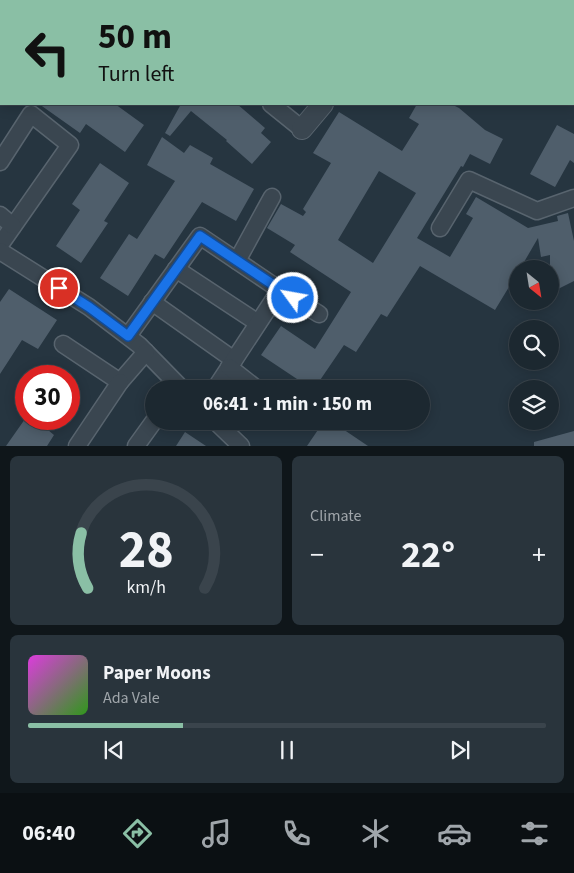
<!DOCTYPE html>
<html lang="en">
<head>
<meta charset="utf-8">
<style>
	:root { --surface:#1c2830; --page:#29343c; --text:#f1f3f6; --muted:#a0a6ab; --line:#3a444c; --accent:#8abfa5 }
	body { margin:0; font-family:"Source Sans 3",sans-serif; background:var(--page); color:var(--text); height:100vh; display:flex; flex-direction:column; font-size:19px; white-space:nowrap }
	* { box-sizing:border-box; margin:0 }
	p { font-size:16px; color:var(--muted) }
	.icon { flex:none; width:28px; height:28px; fill:none; stroke:currentColor; stroke-width:2; stroke-linecap:round; stroke-linejoin:round }
	.map { position:relative; height:446px; overflow:hidden }
	.side { display:flex; flex-direction:column; gap:10px; padding:10px; background:#0f161a; flex:1 }
	.side>* { flex:none }
	.top-card { position:absolute; left:0px; top:0px; width:575px; height:105px; box-shadow:0 2px 12px #0003,0 0 0 1px var(--line); background:#8abfa5; color:#111; overflow:hidden }
	.needle { width:32px; rotate:150deg }
	.controls { position:absolute; left:509px; top:260px; display:grid; gap:10px }
	.controls a { display:grid; place-items:center; width:50px; height:50px; border-radius:50%; background:var(--surface); box-shadow:0 2px 12px #0003,0 0 0 1px var(--line); font-size:25px }
	.speed { position:absolute; left:15px; top:365px; display:flex; gap:10px; font-size:25px; font-weight:700; text-align:center }
	.speed>* { display:grid; place-content:center; width:65px; height:65px; border-radius:50%; background:var(--surface); box-shadow:0 2px 12px #0003,0 0 0 1px var(--line); line-height:1 }
	.speed .limit { border:8px solid #d22; background:#fff; color:#111 }
	.pin { position:absolute; display:grid; place-items:center; width:42px; height:42px; color:#fff; margin:-21px; border:2px solid #fff; border-radius:50%; box-shadow:0 1px 5px #0007 }
	.me { position:absolute; width:55px; margin:-28px; rotate:302deg; stroke-linejoin:round; filter:drop-shadow(0 0 4px #0008) }
	.turn { display:flex; align-items:center; gap:18px; height:105px; padding:0 15px; font-size:22px }
	.turn .icon { width:65px; height:65px; stroke-width:2.5 }
	.turn b { display:block; font-size:35px; line-height:42px }
	.big { font-size:38px; font-weight:700; line-height:1.1 }
	.side .tile { flex:1; display:flex; flex-direction:column; justify-content:center; gap:8px; min-width:0; padding:0 18px; border-radius:8px; background:var(--page) }
	.side .dial { align-items:center; gap:0 }
	.dial svg { height:130px; overflow:visible; fill:none; stroke:var(--line); stroke-width:7; stroke-linecap:round; text-anchor:middle }
	.dial text { fill:var(--text); stroke:none }
	.song { display:flex; align-items:center; gap:15px }
	.cover { width:60px; height:60px; border-radius:8px; background:linear-gradient(135deg,hsl(300 70% 55%),hsl(110 70% 35%)) }
	.played { height:5px; border-radius:2px; background:linear-gradient(90deg,var(--accent) 30%,var(--line) 30%) }
	.keys { display:flex; justify-content:space-around; direction:ltr }
	.heat { display:flex; justify-content:space-between; align-items:center; font-size:28px; direction:ltr }
	.side .tiles { flex:1; display:grid; gap:10px; grid-template-columns:1fr 1fr }
	.tile:last-child { grid-column:span 2 }
	.trip { position:absolute; left:145px; top:380px; width:285px; height:50px; border-radius:25px; background:var(--surface); box-shadow:0 2px 12px #0003,0 0 0 1px var(--line); font-weight:700; line-height:50px; text-align:center }
	.menu { display:flex; height:80px; justify-content:space-around; align-items:center; background:#0b1013; color:var(--muted) }
	.menu .icon { width:35px; height:35px }
	.menu .on { color:var(--accent) }
	.menu b { font-size:22px; color:var(--text) }
	.map>svg:first-child { display:block }
	.building { fill:#4f5e6b; fill-rule:evenodd }
	.lines { fill:none; stroke-linecap:round; stroke-linejoin:round }
	.minor-casing { stroke:#58646e; stroke-width:19 }
	.tertiary-casing { stroke:#58646e; stroke-width:22 }
	.minor { stroke:#3a4650; stroke-width:16 }
	.tertiary { stroke:#3a4650; stroke-width:20 }
	.route-casing { stroke:#114b97; stroke-width:12 }
	.route { stroke:#1a73e8; stroke-width:9 }
</style>
</head>
<body>
<div class="map">
<svg width="574" height="446" viewBox="0 0 574 446">
	<rect width="100%" height="100%" fill="#263540"/>
	<g class="building">
		<polygon points="39,104 115,104 144,125 125,152 86,124 80,133"/>
		<polygon points="181,104 237,104 265,128 261,133 271,142 252,164 226,141 227,140 191,111 170,136 165,133"/>
		<path d="M 417,104 L 451,104 L 459,108 L 485,130 L 503,139 L 490,164 L 470,154 L 463,167 L 461,166 L 417,238 L 450,257 L 473,218 L 466,214 L 476,197 L 528,228 L 558,221 L 557,216 L 568,213 L 574,241 L 574,281 L 550,293 L 550,255 L 541,257 L 538,238 L 520,269 L 518,269 L 518,272 L 495,310 L 420,266 L 387,317 L 381,314 L 356,352 L 344,345 L 314,389 L 312,389 L 261,355 L 281,326 L 315,349 L 351,292 L 290,252 L 295,245 L 267,228 L 281,204 L 303,216 L 306,212 L 303,209 L 331,163 L 313,153 L 339,112 L 402,151 L 419,124 L 409,118 ZM 379,171 L 416,193 L 373,263 L 338,240 Z"/>
		<polygon points="557,125 574,134 574,163 570,160 555,187 530,174"/>
		<polygon points="162,137 184,153 190,145 213,158 210,164 254,189 236,221 202,202 164,259 155,254 128,296 100,278 129,234 137,239 175,181 147,165"/>
		<polygon points="100,163 129,183 104,221 108,223 81,263 56,246 80,210 72,204"/>
		<polygon points="9,289 57,320 38,349 22,340 0,374 0,302"/>
		<polygon points="25,419 56,419 48,430 54,435 47,446 6,446"/>
		<polygon points="324,421 331,421 368,446 307,446"/>
		<polygon points="574,431 574,446 534,446 534,442"/>
		<polygon points="185,432 206,446 176,446"/>
	</g>
	<g class="lines">
		<defs>
			<g id="minor">
				<polyline points="146,0 147,1"/>
				<polyline points="391,0 393,1"/>
				<polyline points="0,65 1,66"/>
				<polyline points="271,104 302,129"/>
				<polyline points="0,162 31,114 70,145 0,245"/>
				<polyline points="0,215 13,226"/>
				<polyline points="440,228 469,180 537,211 574,198"/>
				<polyline points="0,251 89,307 139,345 182,389"/>
				<polyline points="237,261 272,197"/>
				<polyline points="176,269 258,323"/>
				<polyline points="280,290 319,314"/>
				<polyline points="152,302 234,360"/>
				<polyline points="128,336 200,236 280,290 215,389"/>
				<polyline points="63,344 120,382 146,352"/>
				<polyline points="229,367 257,389"/>
				<polyline points="215,421 241,446"/>
				<polyline points="77,446 120,382"/>
				<polyline points="136,446 154,421"/>
			</g>
			<g id="tertiary">
				<polyline points="409,1 410,0"/>
				<polyline points="302,129 323,104"/>
			</g>
		</defs>
		<use href="#minor" class="minor-casing"/>
		<use href="#tertiary" class="tertiary-casing"/>
		<use href="#minor" class="minor"/>
		<use href="#tertiary" class="tertiary"/>
	</g>
	<g class="lines">
		<defs>
			<polyline id="route" points="59,288 89,307 128,336 200,236 293,298"/>
		</defs>
		<use href="#route" class="route-casing"/>
		<use href="#route" class="route"/>
	</g>
</svg>
<div class="controls">
<a><svg class="needle" viewBox="-14 -14 28 28"><path d="M0-13l5 13h-10z" fill="#e53935"/><path d="M0 13l5-13h-10z" fill="#a0a6ab"/></svg></a>
<a><svg class="icon" aria-label="search" viewBox="0 0 24 24"><circle cx="10" cy="10" r="6"/><path d="M15 15l6 6"/></svg></a>
<a><svg class="icon" aria-label="layers" viewBox="0 0 24 24"><path d="M12 4l9 5-9 5-9-5zM3 14l9 5 9-5"/></svg></a>
</div>
<div class="speed"><div class="limit">30</div></div>
<div class="pin" style="left:59px;top:288px;background:#d93025"><svg class="icon" aria-label="arrive" viewBox="0 0 24 24"><path d="M6 21V4h12l-3 4 3 4H6"/></svg></div>
<svg class="me" style="left:293px;top:298px" viewBox="-20 -20 40 40"><circle r="17" fill="#1a73e8" stroke="#fff" stroke-width="3"/><path d="M0-11L8 9 0 5-8 9z" fill="#fff"/></svg>
<div class="trip">06:41 · 1 min · 150 m</div>
<div class="top-card">
<div class="turn"><svg class="icon" aria-label="left" viewBox="0 0 24 24"><path d="M17 20v-9H6M10 6l-5 5 5 5"/></svg><div><b>50 m</b>Turn left</div></div>
</div>
</div>
<section class="side">
<div class="tiles">
<div class="tile dial"><svg viewBox="0 0 100 80">
<path d="M14 69A42 42 0 1 1 86 69"/>
<path d="M14 69A42 42 0 0 1 10 35" stroke="#8abfa5"/>
<text x="50" y="56" font-size="32" font-weight="700">28</text>
<text x="50" y="72" font-size="11">km/h</text>
</svg></div>
<div class="tile"><p>Climate</p>
<div class="heat"><a>−</a><b class="big">22°</b><a>+</a></div>
</div>
<div class="tile">
<div class="song"><i class="cover"></i><div><b>Paper Moons</b><p>Ada Vale</p></div></div>
<div class="played"></div>
<div class="keys"><svg class="icon" aria-label="previous" viewBox="0 0 24 24"><path d="M18 5L8 12l10 7zM5 5v14"/></svg><svg class="icon" aria-label="pause" viewBox="0 0 24 24"><path d="M8 5v14M16 5v14"/></svg><svg class="icon" aria-label="next" viewBox="0 0 24 24"><path d="M6 5l10 7-10 7zM19 5v14"/></svg></div>
</div>
</div>
</section>
<nav class="menu">
<b>06:40</b>
<svg class="icon on" aria-label="directions" viewBox="0 0 24 24"><path d="M12 3l9 9-9 9-9-9zM9 14v-3h6M13 9l2 2-2 2"/></svg>
<svg class="icon" aria-label="music" viewBox="0 0 24 24"><path d="M9 18V5l10-2v13"/><circle cx="6" cy="18" r="3"/><circle cx="16" cy="16" r="3"/></svg>
<svg class="icon" aria-label="phone" viewBox="0 0 24 24"><path d="M5 4h4l2 5-3 2q2 4 5 5l2-3 5 2v4C11 20 4 13 5 4z"/></svg>
<svg class="icon" aria-label="climate" viewBox="0 0 24 24"><path d="M12 3v18M4 7l16 10M4 17L20 7"/></svg>
<svg class="icon" aria-label="car" viewBox="0 0 24 24"><path d="M5 17H2v-5l4-1 3-4h7l3 4 3 1v5h-3M9 17h6M6 11h13"/><circle cx="7" cy="17" r="2"/><circle cx="17" cy="17" r="2"/></svg>
<svg class="icon" aria-label="filters" viewBox="0 0 24 24"><path d="M4 7h16M4 17h16"/><circle cx="9" cy="7" r="2"/><circle cx="15" cy="17" r="2"/></svg>
</nav>
</body>
</html>
